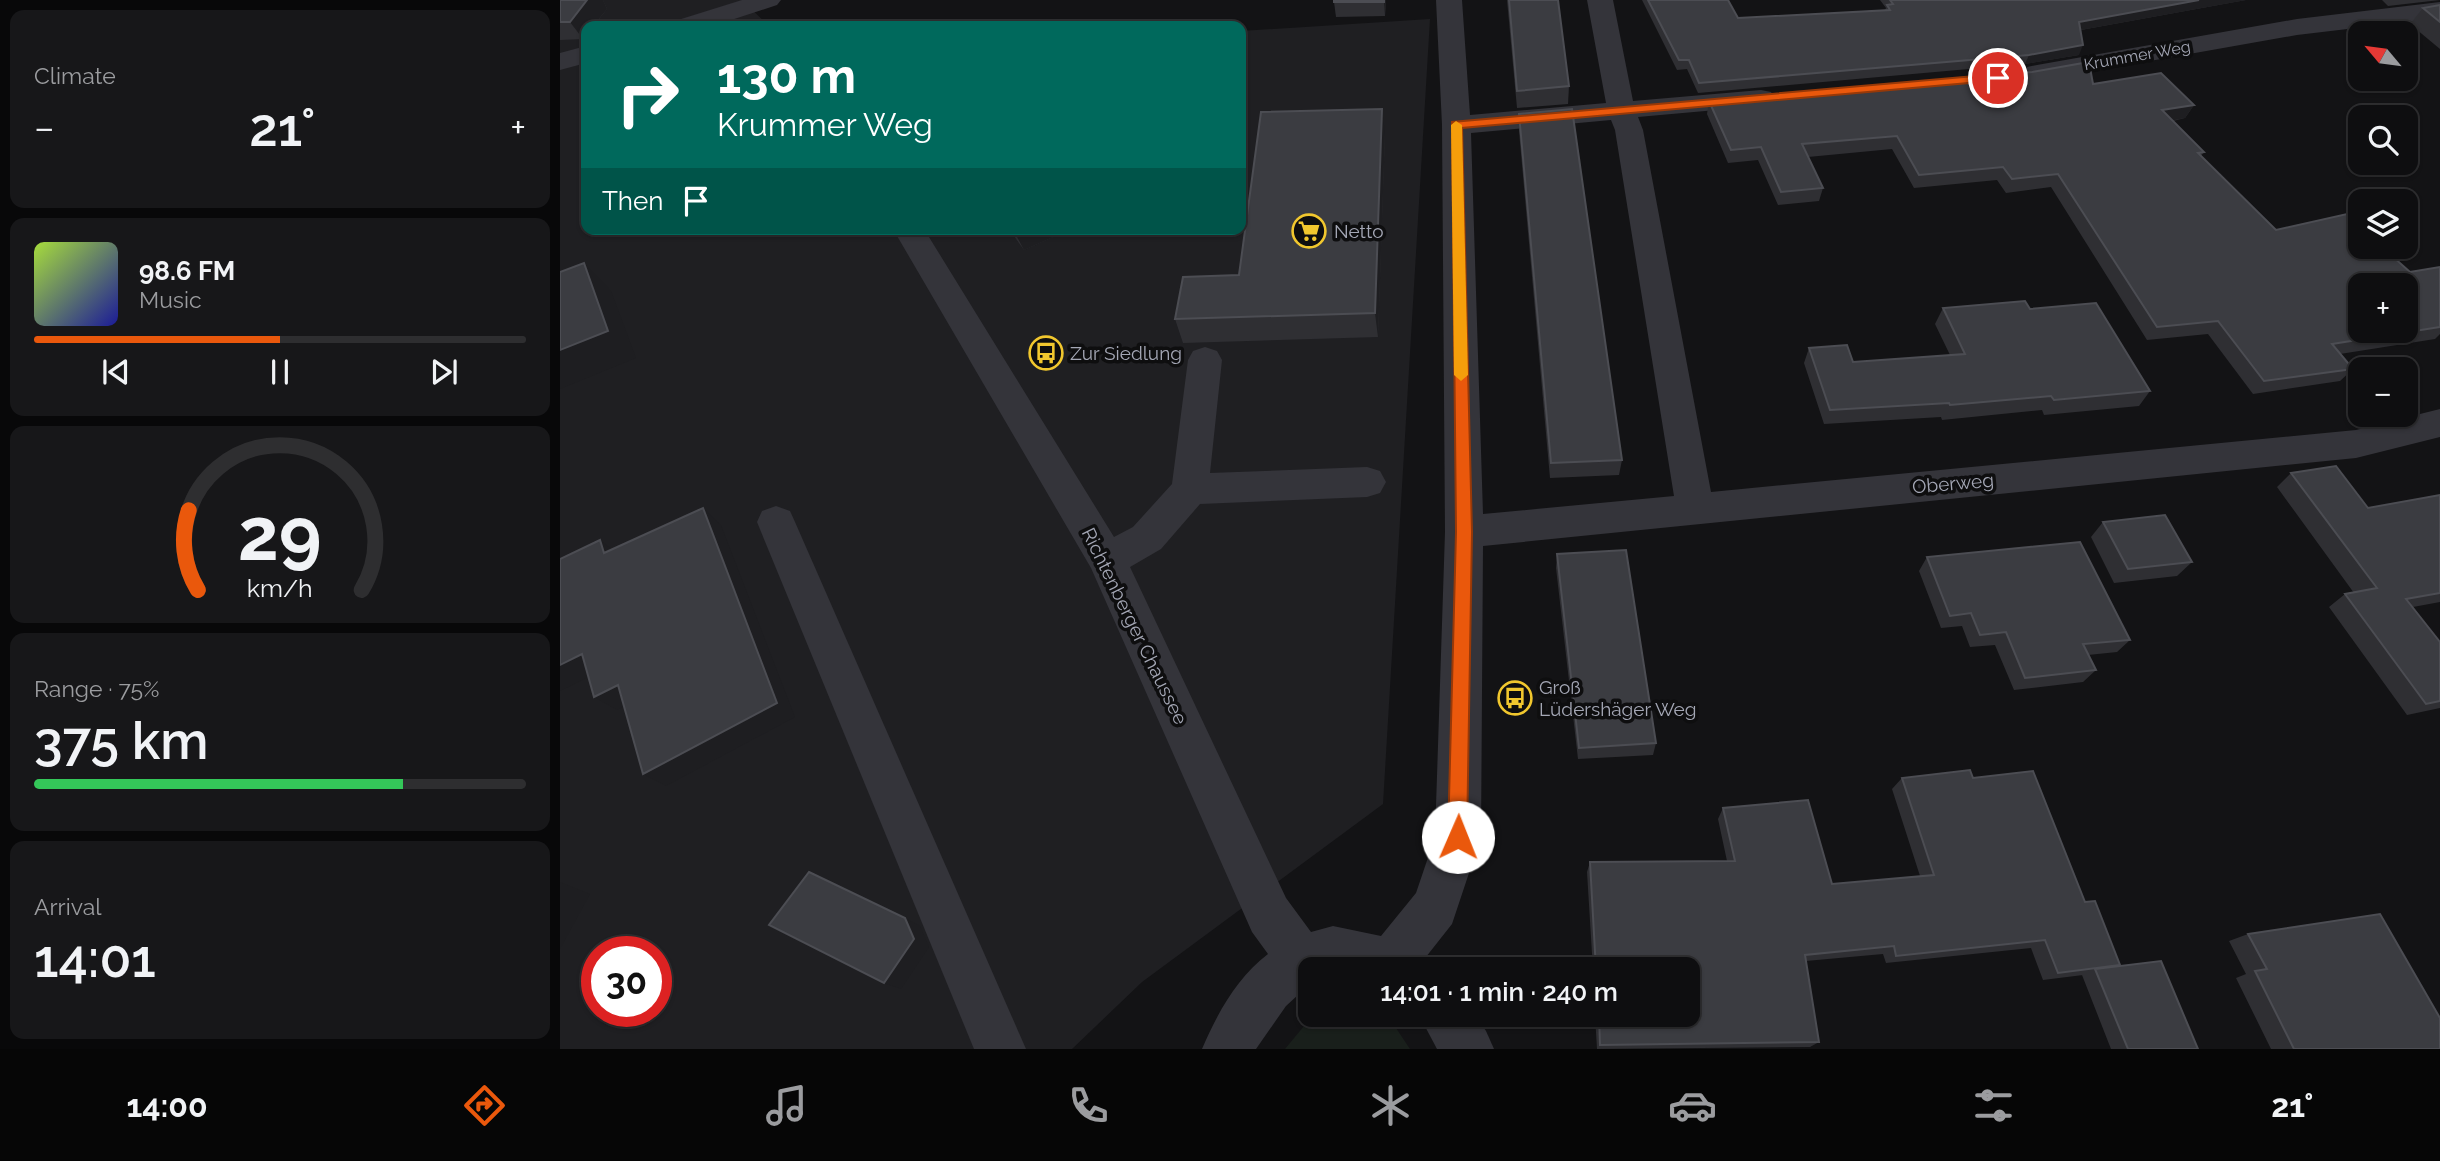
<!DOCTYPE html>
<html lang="en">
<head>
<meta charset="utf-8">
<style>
	:root { --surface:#0e0e10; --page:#171719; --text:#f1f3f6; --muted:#9b9c9f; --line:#2e2e30; --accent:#ea580c }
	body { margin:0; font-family:Raleway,sans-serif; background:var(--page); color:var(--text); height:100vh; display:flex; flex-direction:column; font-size:26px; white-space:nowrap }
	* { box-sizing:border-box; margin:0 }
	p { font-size:23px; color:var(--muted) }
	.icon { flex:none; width:38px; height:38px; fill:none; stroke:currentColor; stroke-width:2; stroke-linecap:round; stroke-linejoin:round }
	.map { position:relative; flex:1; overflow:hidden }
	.details { display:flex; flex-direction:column; gap:10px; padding:10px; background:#080809; width:560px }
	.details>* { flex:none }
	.top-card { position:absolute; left:21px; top:21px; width:665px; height:214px; border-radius:14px; box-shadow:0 2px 5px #0004,0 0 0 2px var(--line); background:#00695c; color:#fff; overflow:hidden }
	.needle { width:46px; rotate:299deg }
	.controls { position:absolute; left:1788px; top:21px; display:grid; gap:14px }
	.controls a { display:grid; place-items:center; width:70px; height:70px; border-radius:14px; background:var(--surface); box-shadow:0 2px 5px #0004,0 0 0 2px var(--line); font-size:35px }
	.speed { position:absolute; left:21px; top:936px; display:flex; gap:14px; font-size:35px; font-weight:700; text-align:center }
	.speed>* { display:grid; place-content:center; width:91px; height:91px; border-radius:50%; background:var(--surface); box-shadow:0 2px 5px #0004,0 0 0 2px var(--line); line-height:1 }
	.speed .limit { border:10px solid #d22; background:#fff; color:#111 }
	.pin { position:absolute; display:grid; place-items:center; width:60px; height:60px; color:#fff; margin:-30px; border:4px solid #fff; border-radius:50%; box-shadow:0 2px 7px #0007 }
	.me { position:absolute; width:77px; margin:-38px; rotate:1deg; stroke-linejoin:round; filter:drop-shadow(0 0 5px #0008) }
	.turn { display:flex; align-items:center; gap:24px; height:147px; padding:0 21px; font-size:32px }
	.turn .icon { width:91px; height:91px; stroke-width:2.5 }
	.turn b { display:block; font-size:49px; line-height:60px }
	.then { display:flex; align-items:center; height:66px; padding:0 21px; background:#0003; gap:14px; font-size:26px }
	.big { font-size:52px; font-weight:600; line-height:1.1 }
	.details .tile { flex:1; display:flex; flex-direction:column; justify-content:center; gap:10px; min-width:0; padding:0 24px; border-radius:14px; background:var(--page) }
	.details .dial { align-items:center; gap:0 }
	.dial svg { height:182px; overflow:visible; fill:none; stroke:var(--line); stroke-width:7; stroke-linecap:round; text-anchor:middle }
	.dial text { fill:var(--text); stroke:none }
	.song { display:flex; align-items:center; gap:21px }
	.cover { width:84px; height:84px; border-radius:10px; background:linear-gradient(135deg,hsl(80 70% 55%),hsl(240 70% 35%)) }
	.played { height:7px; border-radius:4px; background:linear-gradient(90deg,var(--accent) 50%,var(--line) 50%) }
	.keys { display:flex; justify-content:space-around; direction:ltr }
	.heat { display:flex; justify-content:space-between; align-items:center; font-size:38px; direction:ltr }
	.charge { height:10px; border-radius:5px; background:linear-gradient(90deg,#34c759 75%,var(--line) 0) }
	.trip { position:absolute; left:738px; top:957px; width:402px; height:70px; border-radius:14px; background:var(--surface); box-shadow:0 2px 5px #0004,0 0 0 2px var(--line); font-weight:600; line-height:70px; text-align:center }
	.tabs { display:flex; height:112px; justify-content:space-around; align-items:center; background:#060606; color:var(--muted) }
	.tabs .icon { width:49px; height:49px }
	.tabs .on { color:var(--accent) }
	.tabs b { font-size:32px; color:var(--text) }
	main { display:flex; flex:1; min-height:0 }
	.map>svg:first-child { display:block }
	.built { fill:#1f1f22; fill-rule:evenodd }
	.green { fill:#191f1b }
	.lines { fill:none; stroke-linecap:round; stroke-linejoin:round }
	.minor { fill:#34343a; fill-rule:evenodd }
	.wall { fill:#2f2f33 }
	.shaded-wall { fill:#1e1e21 }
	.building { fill:#3b3c41; stroke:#4c4d53; stroke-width:2; fill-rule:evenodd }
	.route { fill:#ea580c; stroke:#983908; stroke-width:2 }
	.slow { fill:#f59e0b }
	.labels { text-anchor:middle; stroke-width:7; stroke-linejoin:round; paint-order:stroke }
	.far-street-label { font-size:16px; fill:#a4a7b5; stroke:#0e0e0f }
	.poi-label { font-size:19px; fill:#a4a7b5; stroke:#0e0e0f; text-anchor:start }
	.street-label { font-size:19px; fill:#a4a7b5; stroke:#0e0e0f }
</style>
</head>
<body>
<main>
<section class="details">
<div class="tile"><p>Climate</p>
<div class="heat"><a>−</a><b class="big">21°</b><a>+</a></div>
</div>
<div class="tile">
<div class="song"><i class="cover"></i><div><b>98.6 FM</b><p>Music</p></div></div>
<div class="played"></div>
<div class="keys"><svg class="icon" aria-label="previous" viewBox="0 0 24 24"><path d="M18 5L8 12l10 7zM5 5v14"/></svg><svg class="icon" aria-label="pause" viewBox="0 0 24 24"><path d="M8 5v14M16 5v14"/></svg><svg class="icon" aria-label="next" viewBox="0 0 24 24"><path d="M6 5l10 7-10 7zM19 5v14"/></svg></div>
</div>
<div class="tile dial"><svg viewBox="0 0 100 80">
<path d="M14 69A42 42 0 1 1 86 69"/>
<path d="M14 69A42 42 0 0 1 10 34" stroke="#ea580c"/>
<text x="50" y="56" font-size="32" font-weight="700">29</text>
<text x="50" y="72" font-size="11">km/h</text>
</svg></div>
<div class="tile"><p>Range · 75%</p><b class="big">375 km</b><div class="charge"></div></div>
<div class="tile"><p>Arrival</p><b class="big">14:01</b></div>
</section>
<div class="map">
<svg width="1880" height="1049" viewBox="0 0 1880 1049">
	<rect width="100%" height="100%" fill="#131315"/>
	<path class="built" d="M 0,0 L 182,0 L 209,26 L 26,26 L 26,229 L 681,229 L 681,31 L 870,19 L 823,804 L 582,982 L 512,1049 L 0,1049 ZM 37,952 L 96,952 L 96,1012 L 37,1012 Z"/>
	<polygon class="green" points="760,1015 820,1015 832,1022 850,1049 725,1049 749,1020"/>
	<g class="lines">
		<g class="minor">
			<polygon points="182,0 221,0 217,5 153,26 114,26 118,20"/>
			<path d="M 876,0 L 902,0 L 910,115 L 1046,103 L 1027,0 L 1053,0 L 1073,101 L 1201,90 L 1211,92 L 1215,98 L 1211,104 L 1201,106 L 1078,117 L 1083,130 L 1151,492 L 1796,430 L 1880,409 L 1880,437 L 1796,458 L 923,546 L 921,837 L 892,924 L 862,962 L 866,970 L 751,970 L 751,983 L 726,1006 L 696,1049 L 642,1049 C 657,1014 677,977 708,954 L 692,932 L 531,568 L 333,229 L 364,229 L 554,537 L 573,527 L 612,484 L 628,360 L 633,351 L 645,347 L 657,351 L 662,360 L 650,473 L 807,467 L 820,471 L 826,482 L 820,493 L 807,497 L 640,504 L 601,549 L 570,567 L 726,898 L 751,932 L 773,926 L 821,936 L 856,893 L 875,837 L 885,532 L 882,125 ZM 1051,120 L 1055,130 L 1114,496 L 923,514 L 911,133 Z"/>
			<polygon points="1880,2 1880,18 1737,35 1477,81 1467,79 1463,73 1467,67 1477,65 1737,19"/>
			<polygon points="26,46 26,63 0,70 0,53"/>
			<polygon points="216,506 230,511 235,522 466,1049 414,1049 197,522 202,511"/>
			<polygon points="859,1015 915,1015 926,1031 934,1049 877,1049"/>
		</g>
	</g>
	<g class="wall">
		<polygon points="0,0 43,0 47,9 23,39 0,40"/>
		<polygon points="826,0 825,16 776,17 774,2"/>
		<polygon points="947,0 998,0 1009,86 1008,104 957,108"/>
		<polygon points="1082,0 1168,0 1178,18 1325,10 1326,8 1320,0 1686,0 1521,30 1519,55 1465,64 1138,93 1127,69 1117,70"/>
		<polygon points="1822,0 1880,0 1828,6"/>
		<polygon points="1880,5 1880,49 1850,24 1863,8"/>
		<polygon points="1533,84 1634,105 1625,118 1613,121 1644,152 1641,156 1716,230 1850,272 1880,267 1880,334 1875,339 1780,354 1793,369 1780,381 1693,394 1648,334 1587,340 1491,187 1446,193 1437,180 1354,188 1332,149 1248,157 1263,188 1259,201 1218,205 1198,160 1168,163 1147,114 1149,101"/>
		<polygon points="959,114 1062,460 1059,475 990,478 959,131"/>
		<polygon points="825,134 818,337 623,343 615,319 679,275"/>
		<polygon points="449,229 511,229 464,250"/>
		<polygon points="1383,308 1470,309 1590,391 1579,406 1484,415 1482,410 1382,420 1381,417 1264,424 1244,363 1249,348 1293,362 1390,355 1375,324"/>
		<polygon points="1731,473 1808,508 1880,495 1880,602 1853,607 1880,642 1880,708 1847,715 1769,607 1785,594 1794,593 1717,487"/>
		<polygon points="1543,522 1632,562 1617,576 1554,583 1531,537"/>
		<polygon points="997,554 1096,743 1093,755 1018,759 996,568"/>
		<polygon points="1367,557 1570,640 1557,652 1528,655 1536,670 1523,682 1454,690 1435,645 1410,647 1402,626 1381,628 1359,571"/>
		<polygon points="1342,778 1413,778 1525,902 1560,965 1556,967 1638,1049 1551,1049 1522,975 1523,975 1483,980 1471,948 1326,963 1323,954 1246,961 1259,1042 1250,1047 1037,1049 1035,1015 1129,1015 1129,970 1033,970 1027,872 1030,862 1167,861 1158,819 1163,808 1272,884 1360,876 1332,789"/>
		<polygon points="1688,934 1880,1049 1711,1049 1676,978 1686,974 1669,941"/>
	</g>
	<g class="shaded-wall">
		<polygon points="27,0 43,0 47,9 33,26 26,26 26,35 23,39 10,22"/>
		<polygon points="824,0 826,0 825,16 824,2"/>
		<polygon points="1639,0 1686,0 1515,31 1519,22"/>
		<polygon points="1523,45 1519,55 1465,64 1469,55"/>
		<polygon points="1634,105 1625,118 1594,124 1602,110"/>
		<polygon points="822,109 825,134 818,337 815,313"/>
		<polygon points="463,229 511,229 464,250 455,233"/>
		<polygon points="24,263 51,291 76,358 0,389 0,350"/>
		<polygon points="143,508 161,525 235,717 106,786 83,774"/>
		<polygon points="40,540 61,556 44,553"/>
		<polygon points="22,654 45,669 0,691 0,665"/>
		<polygon points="58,685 80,699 57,710 34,697"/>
		<polygon points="0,882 30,894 0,949"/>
		<polygon points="345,918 360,926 369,947 341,989 324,983"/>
	</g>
	<g class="building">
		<polygon points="0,0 27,0 10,22 0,22"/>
		<rect x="774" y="0" width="50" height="2"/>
		<polygon points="949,0 998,0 1009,86 957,91"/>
		<polygon points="1088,0 1168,0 1178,18 1330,10 1327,5 1333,4 1330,0 1639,0 1519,22 1523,45 1469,55 1139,83 1129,60 1119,60"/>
		<polygon points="1880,5 1880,22 1863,8"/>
		<path d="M 1529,62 L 1533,84 L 1601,73 L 1634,105 L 1602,110 L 1644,152 L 1638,153 L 1716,230 L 1787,214 L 1801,227 L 1801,247 L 1822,247 L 1850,272 L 1880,267 L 1880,327 L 1772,344 L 1793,369 L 1704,381 L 1658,321 L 1597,327 L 1498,174 L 1452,179 L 1443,167 L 1359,175 L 1337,136 L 1242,144 L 1263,188 L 1221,192 L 1201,147 L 1171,150 L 1149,101 L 1472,72 ZM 1801,285 L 1846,285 L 1846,331 L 1801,331 Z"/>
		<polygon points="822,109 815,313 615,319 623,277 679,275 701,112"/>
		<polygon points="1012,109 1062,460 991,463 959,114"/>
		<polygon points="453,229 463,229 455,233"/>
		<polygon points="24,263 48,331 0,350 0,272"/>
		<polygon points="1465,301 1470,309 1536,303 1590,391 1494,400 1491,396 1390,405 1389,403 1270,410 1249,348 1287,345 1293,362 1405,354 1383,308"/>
		<polygon points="1776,466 1808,508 1880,495 1880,593 1846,599 1880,642 1880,701 1866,704 1785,594 1817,588 1731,473"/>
		<polygon points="143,508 217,703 83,774 58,685 34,697 22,654 0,665 0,559 40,540 44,553"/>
		<polygon points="1605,515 1632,562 1568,569 1543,522"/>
		<polygon points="1520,542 1570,640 1523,644 1536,670 1465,678 1446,632 1420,635 1411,613 1390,616 1367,557"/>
		<polygon points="1066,550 1096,743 1019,748 997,554"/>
		<polygon points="1410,770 1413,778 1473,771 1525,902 1535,901 1560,965 1498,973 1485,940 1336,956 1334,946 1245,955 1259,1042 1040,1045 1039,1015 1129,1015 1129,970 1036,970 1030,862 1175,861 1163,808 1248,800 1272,884 1374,875 1342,778"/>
		<polygon points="249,872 345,918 354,939 324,983 209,925"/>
		<polygon points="1820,914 1880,1018 1880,1049 1734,1049 1695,971 1707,969 1688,934"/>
		<polygon points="1601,961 1638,1049 1568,1049 1535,969"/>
	</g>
	<polygon class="route" points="1438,74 1442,75 1442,80 902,128 912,532 907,837 905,843 898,846 891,843 888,837 896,532 892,122"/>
	<polygon class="slow" points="896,121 902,125 908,375 901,381 894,375 891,125"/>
	<defs>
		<symbol id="supermarket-ring" viewBox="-11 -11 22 22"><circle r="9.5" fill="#0e0e0f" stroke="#f1c72e" stroke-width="1.5"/><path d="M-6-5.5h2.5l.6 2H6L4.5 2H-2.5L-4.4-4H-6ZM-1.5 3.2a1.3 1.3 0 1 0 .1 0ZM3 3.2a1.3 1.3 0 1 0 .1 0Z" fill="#f1c72e"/></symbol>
		<symbol id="bus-ring" viewBox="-11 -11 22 22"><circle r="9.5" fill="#0e0e0f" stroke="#f1c72e" stroke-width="1.5"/><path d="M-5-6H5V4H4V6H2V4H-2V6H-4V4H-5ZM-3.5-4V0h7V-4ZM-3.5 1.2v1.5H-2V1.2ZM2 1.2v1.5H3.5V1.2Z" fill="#f1c72e"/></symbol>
	</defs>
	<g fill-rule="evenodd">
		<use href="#supermarket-ring" x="730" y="212" width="38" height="38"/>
		<use href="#bus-ring" x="467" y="334" width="38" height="38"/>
		<use href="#bus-ring" x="936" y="679" width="38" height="38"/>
	</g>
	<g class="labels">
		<g class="far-street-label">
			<text transform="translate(1577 55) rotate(-10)" y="6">Krummer Weg</text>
		</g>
		<g class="poi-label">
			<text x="774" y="238">Netto</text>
			<text x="510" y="360">Zur Siedlung</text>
			<text x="979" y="694">Groß<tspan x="979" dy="22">Lüdershäger Weg</tspan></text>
		</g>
		<g class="street-label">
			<text transform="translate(1393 483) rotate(-5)" y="7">Oberweg</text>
			<text transform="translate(575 626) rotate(64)" y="7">Richtenberger Chaussee</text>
		</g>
	</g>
</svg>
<div class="controls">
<a><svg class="needle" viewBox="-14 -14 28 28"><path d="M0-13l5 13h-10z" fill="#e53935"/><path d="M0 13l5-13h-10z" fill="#9b9c9f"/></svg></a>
<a><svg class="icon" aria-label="search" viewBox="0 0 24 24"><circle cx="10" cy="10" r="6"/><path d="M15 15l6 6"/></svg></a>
<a><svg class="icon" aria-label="layers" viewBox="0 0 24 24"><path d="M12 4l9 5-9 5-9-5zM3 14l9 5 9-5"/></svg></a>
<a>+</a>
<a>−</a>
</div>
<div class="speed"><div class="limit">30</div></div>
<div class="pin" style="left:1438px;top:78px;background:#d93025"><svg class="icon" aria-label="arrive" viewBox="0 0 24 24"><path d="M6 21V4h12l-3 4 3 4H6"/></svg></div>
<svg class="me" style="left:898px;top:837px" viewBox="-20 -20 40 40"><circle r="19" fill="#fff"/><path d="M0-13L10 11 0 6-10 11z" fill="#ea580c"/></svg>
<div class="trip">14:01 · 1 min · 240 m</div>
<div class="top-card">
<div class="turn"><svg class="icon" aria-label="right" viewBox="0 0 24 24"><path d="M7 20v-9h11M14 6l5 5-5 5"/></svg><div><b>130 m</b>Krummer Weg</div></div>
<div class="then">Then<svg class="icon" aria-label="arrive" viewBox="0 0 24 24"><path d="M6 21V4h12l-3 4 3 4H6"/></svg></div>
</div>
</div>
</main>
<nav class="tabs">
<b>14:00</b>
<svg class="icon on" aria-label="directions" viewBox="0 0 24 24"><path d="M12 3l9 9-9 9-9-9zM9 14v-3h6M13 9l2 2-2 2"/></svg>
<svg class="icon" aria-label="music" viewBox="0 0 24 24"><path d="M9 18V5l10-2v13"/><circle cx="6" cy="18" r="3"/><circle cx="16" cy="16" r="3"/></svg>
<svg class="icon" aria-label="phone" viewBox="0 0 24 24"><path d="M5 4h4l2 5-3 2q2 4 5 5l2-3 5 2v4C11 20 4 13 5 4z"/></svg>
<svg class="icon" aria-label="climate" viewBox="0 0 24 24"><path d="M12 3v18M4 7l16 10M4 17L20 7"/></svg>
<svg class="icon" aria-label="car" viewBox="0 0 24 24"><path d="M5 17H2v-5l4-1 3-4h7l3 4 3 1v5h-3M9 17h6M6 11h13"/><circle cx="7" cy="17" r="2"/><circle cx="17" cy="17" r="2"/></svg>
<svg class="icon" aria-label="filters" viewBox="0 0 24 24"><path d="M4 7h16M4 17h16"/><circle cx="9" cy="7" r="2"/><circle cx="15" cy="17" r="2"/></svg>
<b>21°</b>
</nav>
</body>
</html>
